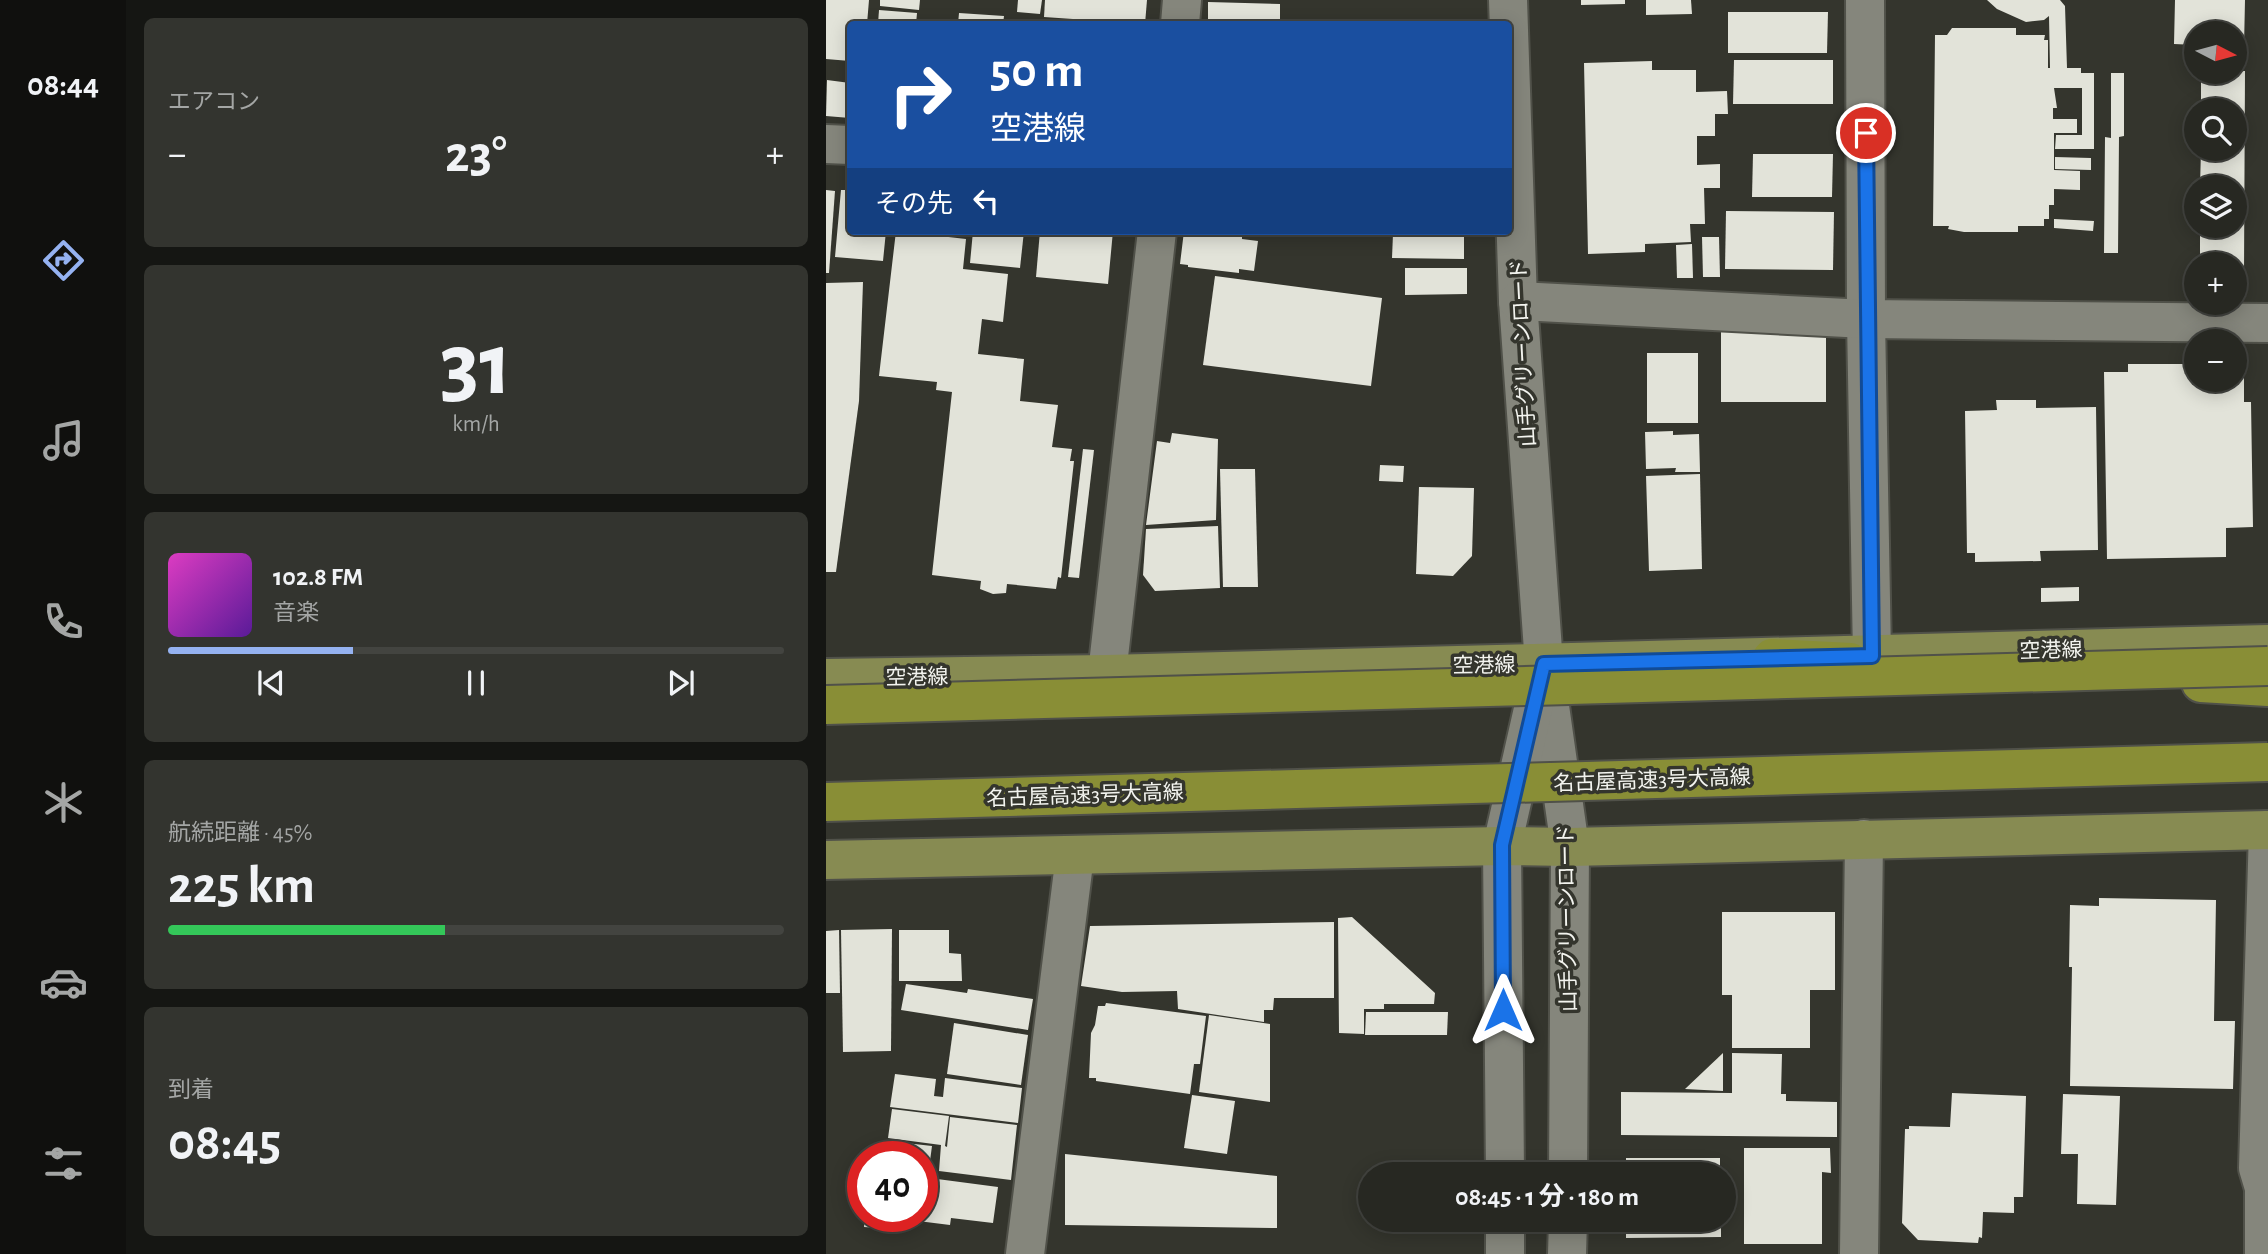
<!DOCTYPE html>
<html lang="ja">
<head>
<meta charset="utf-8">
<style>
	:root { --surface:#272822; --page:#33342f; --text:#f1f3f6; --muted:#a4a6a5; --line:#434440; --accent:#95b2f1 }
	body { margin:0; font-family:"Alegreya Sans","Noto Sans JP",sans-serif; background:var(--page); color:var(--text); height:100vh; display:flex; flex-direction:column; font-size:26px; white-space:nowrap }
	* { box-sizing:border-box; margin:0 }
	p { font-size:23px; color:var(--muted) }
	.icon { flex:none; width:38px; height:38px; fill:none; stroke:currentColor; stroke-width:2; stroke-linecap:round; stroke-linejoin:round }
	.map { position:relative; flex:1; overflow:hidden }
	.drawer { display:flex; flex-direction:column; gap:18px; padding:18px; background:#151613; width:700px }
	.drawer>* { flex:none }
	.top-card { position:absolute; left:21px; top:21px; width:665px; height:214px; border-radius:7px; box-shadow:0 4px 18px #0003,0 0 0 2px var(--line); background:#1a4fa0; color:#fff; overflow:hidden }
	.needle { width:46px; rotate:96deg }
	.buttons { position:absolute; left:1358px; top:21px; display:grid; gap:14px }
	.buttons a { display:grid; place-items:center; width:63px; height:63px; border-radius:50%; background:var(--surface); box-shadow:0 4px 18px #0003,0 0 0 2px var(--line); font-size:35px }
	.speed { position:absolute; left:21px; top:1141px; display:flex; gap:14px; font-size:35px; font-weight:700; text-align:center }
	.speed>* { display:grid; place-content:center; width:91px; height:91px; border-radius:50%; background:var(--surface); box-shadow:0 4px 18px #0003,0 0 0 2px var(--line); line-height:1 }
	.speed .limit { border:10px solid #d22; background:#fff; color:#111 }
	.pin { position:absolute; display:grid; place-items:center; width:60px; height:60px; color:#fff; margin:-30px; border:4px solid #fff; border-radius:50%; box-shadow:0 2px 7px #0007 }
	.me { position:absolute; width:77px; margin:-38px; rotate:0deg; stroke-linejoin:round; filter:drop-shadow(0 0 5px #0008) }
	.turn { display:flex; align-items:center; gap:24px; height:147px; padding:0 28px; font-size:32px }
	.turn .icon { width:91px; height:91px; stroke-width:2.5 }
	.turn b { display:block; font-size:49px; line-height:60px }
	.then { display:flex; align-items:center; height:66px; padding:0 28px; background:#0003; gap:14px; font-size:26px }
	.big { font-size:52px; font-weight:700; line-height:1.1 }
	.drawer .card { flex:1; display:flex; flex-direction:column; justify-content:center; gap:10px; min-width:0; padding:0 24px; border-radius:10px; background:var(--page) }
	.drawer .dial { align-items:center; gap:0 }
	.dial b { font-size:91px; line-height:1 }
	.song { display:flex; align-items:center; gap:21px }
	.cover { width:84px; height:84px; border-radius:10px; background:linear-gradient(135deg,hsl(310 70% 55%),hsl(270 70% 35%)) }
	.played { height:7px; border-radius:4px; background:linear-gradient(90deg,var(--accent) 30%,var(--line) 30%) }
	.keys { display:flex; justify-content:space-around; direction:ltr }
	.heat { display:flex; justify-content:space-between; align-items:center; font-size:38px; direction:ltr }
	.charge { height:10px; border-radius:5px; background:linear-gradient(90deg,#34c759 45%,var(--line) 0) }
	.trip { position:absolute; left:532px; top:1162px; width:378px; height:70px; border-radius:35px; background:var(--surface); box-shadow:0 4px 18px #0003,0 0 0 2px var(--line); font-weight:700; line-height:70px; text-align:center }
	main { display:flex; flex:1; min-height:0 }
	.tabs { display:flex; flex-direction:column; width:126px; justify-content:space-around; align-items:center; background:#10100e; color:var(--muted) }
	.tabs .icon { width:49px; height:49px }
	.tabs .active { color:var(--accent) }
	.tabs b { font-size:32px; color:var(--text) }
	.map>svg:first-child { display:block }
	.building { fill:#e2e3d9 }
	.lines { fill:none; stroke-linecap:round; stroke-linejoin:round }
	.minor-casing { stroke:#505149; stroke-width:42 }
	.major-casing { stroke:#505149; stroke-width:42 }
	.highway-casing { stroke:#505149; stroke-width:42 }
	.minor { stroke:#85867c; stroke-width:38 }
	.major { stroke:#878b52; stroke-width:38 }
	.highway { stroke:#898e36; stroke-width:38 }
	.highway-bridge-casing { stroke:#505149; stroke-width:42; stroke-linecap:butt }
	.highway-bridge { stroke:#898e36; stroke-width:38 }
	.route-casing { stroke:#114b97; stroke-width:18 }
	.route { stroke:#1a73e8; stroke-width:12 }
	.labels { text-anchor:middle; stroke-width:7; stroke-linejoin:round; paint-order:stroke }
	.street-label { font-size:21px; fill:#f3f4ef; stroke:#34352d }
</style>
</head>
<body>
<main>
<nav class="tabs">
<b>08:44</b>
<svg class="icon active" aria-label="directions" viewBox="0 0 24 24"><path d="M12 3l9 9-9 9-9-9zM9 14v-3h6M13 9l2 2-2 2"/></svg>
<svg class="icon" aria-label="music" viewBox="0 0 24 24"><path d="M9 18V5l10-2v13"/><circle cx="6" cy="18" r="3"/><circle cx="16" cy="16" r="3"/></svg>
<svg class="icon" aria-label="phone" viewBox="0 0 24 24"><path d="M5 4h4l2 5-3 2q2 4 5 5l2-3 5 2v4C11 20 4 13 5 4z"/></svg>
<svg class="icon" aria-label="climate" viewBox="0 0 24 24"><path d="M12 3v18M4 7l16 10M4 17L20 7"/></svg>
<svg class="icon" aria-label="car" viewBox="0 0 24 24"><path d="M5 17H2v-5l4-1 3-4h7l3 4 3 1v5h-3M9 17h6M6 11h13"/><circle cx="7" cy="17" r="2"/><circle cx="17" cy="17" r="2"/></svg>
<svg class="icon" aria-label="filters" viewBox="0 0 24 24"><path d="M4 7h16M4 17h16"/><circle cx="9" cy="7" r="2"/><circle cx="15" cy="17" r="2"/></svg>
</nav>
<section class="drawer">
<div class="card"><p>エアコン</p>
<div class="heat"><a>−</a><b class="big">23°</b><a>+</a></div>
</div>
<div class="card dial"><b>31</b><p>km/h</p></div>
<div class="card">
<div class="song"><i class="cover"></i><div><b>102.8 FM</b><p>音楽</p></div></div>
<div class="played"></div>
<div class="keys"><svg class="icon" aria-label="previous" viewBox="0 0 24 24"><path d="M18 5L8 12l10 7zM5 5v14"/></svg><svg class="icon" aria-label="pause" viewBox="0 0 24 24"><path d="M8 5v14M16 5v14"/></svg><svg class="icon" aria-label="next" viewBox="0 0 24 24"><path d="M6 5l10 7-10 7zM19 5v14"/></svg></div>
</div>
<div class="card"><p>航続距離 · 45%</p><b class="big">225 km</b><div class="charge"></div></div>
<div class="card"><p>到着</p><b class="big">08:45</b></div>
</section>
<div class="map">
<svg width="1442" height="1254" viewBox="0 0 1442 1254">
	<rect width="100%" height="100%" fill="#34352d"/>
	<g class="building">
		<polygon points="0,0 43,0 41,24 24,24 24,61 0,59"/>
		<polygon points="54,0 94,0 93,10 54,6"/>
		<polygon points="192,0 216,0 214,14 191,12"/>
		<polygon points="219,0 321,0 319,24 218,17"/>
		<polygon points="755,0 799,0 799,4 755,5"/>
		<polygon points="820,0 865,0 866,14 820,15"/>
		<polygon points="1161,0 1234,0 1239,6 1241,68 1255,68 1255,73 1268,73 1268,149 1229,149 1230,135 1256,135 1256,88 1228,88 1231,108 1227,108 1227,119 1251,119 1251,133 1228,133 1228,170 1254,171 1254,190 1228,189 1228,205 1223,205 1223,219 1218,219 1218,226 1192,226 1192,232 1138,232 1122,229 1123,226 1107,226 1109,35 1121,35 1126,28 1190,28 1190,35 1219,35 1218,40 1222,40 1222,68 1224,68 1223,16 1218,20 1200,22 1171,9"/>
		<polygon points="1349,0 1419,0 1418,47 1409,47 1409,33 1370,33 1370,45 1348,44"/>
		<polygon points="382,2 454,4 454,24 382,24"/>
		<polygon points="53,10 91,13 90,24 52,24"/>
		<polygon points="902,12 1002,12 1001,53 902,53"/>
		<polygon points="133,13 178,16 177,24 132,24"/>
		<polygon points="908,60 1007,60 1007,104 907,104"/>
		<polygon points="826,61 826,70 870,70 870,92 901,91 902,114 889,114 889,136 871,136 871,165 894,164 894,188 878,188 879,224 864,224 865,242 819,244 819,252 762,254 758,63"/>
		<polygon points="1419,71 1418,275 1409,275 1409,264 1374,264 1374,226 1409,226 1409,187 1374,187 1375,149 1409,149 1409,110 1375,110 1375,72"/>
		<polygon points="1285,73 1298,73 1298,136 1293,137 1292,253 1278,253 1279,137 1285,138"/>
		<polygon points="1,80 24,83 24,118 0,116"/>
		<polygon points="927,154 1007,154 1006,197 926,197"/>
		<polygon points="1229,157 1265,158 1265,170 1229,169"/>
		<polygon points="0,190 9,191 3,273 0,273"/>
		<polygon points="15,190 24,190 24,231 60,231 57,261 9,257"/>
		<polygon points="900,211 1008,212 1007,270 899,269"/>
		<polygon points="1228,219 1268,221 1267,231 1228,228"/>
		<polygon points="70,231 140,239 137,269 182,274 177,322 156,319 152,354 198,359 194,401 232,405 226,447 246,449 244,461 248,461 235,578 232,577 230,589 181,584 180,593 167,594 154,589 155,581 106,575 126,392 110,390 111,382 53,376"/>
		<polygon points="147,231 198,231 194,268 144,263"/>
		<polygon points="214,231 287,231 282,284 210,277"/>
		<polygon points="358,231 416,231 416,239 432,241 428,271 413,269 413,273 362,267 362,265 354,264"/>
		<polygon points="567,234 638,234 638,259 566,258"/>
		<polygon points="876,237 893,237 894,277 877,277"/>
		<polygon points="866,244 867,278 851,278 850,245"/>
		<polygon points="579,268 641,268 641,294 579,295"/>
		<polygon points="389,276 556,298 545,386 377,365"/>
		<polygon points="37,282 33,401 10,572 0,572 0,283"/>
		<rect x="895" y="327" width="105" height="75"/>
		<rect x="821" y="353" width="51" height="70"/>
		<polygon points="1409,363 1418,363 1418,402 1425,402 1427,527 1400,528 1400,557 1281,559 1278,372 1302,372 1302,364 1370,364 1370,380 1409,380"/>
		<polygon points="1170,400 1210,400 1210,408 1270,407 1272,550 1214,551 1215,561 1149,562 1149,553 1141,553 1139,411 1171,410"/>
		<polygon points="847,431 847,435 873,434 874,472 849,472 850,468 820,469 819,432"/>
		<polygon points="346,433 392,439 390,520 320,525 331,441 344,443"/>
		<polygon points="257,449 268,450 253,578 242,577"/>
		<polygon points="554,465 578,466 577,482 553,481"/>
		<polygon points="394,469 429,469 432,587 397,587"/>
		<polygon points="874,474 876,569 823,571 820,476"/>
		<polygon points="593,487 648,488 646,556 627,576 590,574"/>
		<polygon points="392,526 394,588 329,591 317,575 320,529"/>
		<polygon points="1253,587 1253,601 1215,602 1215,588"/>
		<polygon points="1273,898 1390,900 1388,1021 1409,1021 1407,1089 1244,1086 1246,967 1243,967 1244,905 1273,906"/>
		<polygon points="896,912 1009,912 1009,990 984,990 984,1048 906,1048 906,995 896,995"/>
		<polygon points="526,917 609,993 608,1004 558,1004 558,1009 538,1009 538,1034 513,1033 512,918"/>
		<polygon points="508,922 508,998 448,998 447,1010 438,1010 438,1022 352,1009 351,991 296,992 255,986 264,926"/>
		<polygon points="66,929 65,1051 17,1052 15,930"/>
		<polygon points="13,930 14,993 0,993 0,931"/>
		<polygon points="73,930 123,930 123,953 135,954 136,981 73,981"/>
		<polygon points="80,984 141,993 142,989 207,999 202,1030 75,1010"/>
		<polygon points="280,1003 380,1016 374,1064 368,1064 364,1094 270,1081 270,1078 263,1078 265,1033 269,1025 272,1006 279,1006"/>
		<polygon points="540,1012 622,1012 621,1035 539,1035"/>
		<polygon points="383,1015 444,1024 444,1102 373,1092"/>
		<polygon points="128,1023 202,1035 195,1085 121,1074"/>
		<polygon points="897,1053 897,1091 859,1089"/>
		<polygon points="906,1053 956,1054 955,1094 960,1094 960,1101 1011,1102 1011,1137 795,1135 795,1092 906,1093"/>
		<polygon points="69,1074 110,1079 108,1096 117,1097 119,1078 196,1088 192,1123 64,1107"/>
		<polygon points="1126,1093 1200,1096 1197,1197 1188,1197 1188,1213 1157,1212 1156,1238 1153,1237 1152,1243 1092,1240 1076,1223 1079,1129 1083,1129 1083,1126 1124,1127"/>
		<polygon points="1237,1094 1294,1096 1290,1205 1251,1204 1252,1154 1235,1154"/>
		<polygon points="366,1095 409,1101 401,1154 358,1148"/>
		<polygon points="66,1109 123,1116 119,1146 121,1147 124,1117 191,1125 185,1180 113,1171 115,1145 62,1138"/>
		<polygon points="62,1141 106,1146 102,1176 96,1176 96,1157 60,1157"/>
		<polygon points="918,1148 1004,1148 1005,1173 996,1172 996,1244 918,1244"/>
		<polygon points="239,1154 451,1176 451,1228 239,1225"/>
		<rect x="800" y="1158" width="94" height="16"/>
		<polygon points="96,1177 172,1187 167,1223 125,1218 124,1225 68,1218 68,1216 96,1216"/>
		<polygon points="39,1216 53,1216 52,1228 38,1227"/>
		<polygon points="800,1220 895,1220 895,1237 800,1238"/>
	</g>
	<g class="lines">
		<defs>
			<g id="minor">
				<polyline points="682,0 692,301 718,664 744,847 742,1174"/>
				<polyline points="1039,0 1040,319 1046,656"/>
				<polyline points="354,24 356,0"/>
				<polyline points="0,144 24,145"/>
				<polyline points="692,301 1040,319 1442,323"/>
				<polyline points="281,674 331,231"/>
				<polyline points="679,1174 676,846 712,687"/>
				<polyline points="679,1220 679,1254"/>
				<polyline points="199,1254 249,855"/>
				<polyline points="741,1254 742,1220"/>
				<polyline points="1033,1254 1038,839"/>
				<polyline points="1438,1254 1438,1188 1432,1168 1442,830"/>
			</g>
			<g id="major">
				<polyline points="0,678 281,674 1442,644"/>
				<polyline points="0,860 676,846 744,847 1442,830"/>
			</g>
			<g id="highway">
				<polyline points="946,658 1024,662"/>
				<polyline points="1375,683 1442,687"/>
			</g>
		</defs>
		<use href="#minor" class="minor-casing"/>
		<use href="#major" class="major-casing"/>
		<use href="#highway" class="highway-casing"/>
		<use href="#minor" class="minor"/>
		<use href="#major" class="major"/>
		<use href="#highway" class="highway"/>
		<defs>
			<g id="highway-bridge">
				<polyline points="0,705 1442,666"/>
				<polyline points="0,802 1442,762"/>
			</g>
		</defs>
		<use href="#highway-bridge" class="highway-bridge-casing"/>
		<use href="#highway-bridge" class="highway-bridge"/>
	</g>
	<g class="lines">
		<defs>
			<polyline id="route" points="677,1010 676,845 718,664 1046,656 1040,133"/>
		</defs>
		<use href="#route" class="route-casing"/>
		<use href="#route" class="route"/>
	</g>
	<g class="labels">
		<g class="street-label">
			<text transform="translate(697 353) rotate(-93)" y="7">山手グリーンロード</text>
			<text transform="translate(1225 650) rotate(-2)" y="7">空港線</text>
			<text transform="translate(658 665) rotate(-1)" y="7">空港線</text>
			<text transform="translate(91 677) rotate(-1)" y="7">空港線</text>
			<text transform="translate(826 780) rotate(-2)" y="7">名古屋高速3号大高線</text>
			<text transform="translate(259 795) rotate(-2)" y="7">名古屋高速3号大高線</text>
			<text transform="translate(741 918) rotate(-91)" y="7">山手グリーンロード</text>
		</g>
	</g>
</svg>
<div class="buttons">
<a><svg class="needle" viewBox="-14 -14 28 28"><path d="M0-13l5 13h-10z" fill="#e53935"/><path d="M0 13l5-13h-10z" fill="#a4a6a5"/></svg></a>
<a><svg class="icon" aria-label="search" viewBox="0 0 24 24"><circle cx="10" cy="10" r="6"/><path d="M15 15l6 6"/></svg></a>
<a><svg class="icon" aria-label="layers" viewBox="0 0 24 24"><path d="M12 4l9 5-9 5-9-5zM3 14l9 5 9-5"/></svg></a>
<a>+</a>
<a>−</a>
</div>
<div class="speed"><div class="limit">40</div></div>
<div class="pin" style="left:1040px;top:133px;background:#d93025"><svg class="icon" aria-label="arrive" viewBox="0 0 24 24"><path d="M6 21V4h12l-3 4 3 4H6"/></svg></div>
<svg class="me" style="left:677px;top:1010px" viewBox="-20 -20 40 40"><path d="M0-17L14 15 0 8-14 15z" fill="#1a73e8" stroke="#fff" stroke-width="4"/></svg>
<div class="trip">08:45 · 1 分 · 180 m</div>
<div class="top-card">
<div class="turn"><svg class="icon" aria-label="right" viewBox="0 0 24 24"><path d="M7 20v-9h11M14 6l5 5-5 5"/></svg><div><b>50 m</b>空港線</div></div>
<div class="then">その先<svg class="icon" aria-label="left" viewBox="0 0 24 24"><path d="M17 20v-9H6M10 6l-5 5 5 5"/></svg></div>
</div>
</div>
</main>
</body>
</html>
